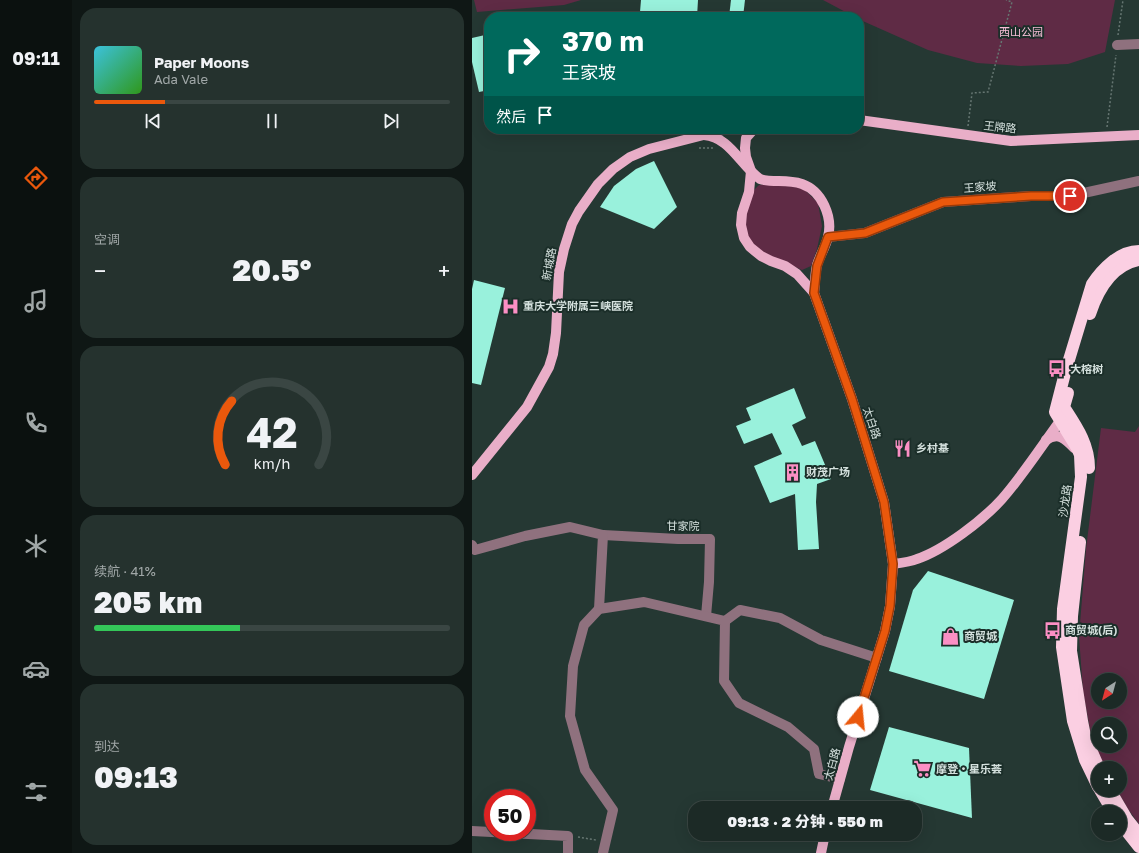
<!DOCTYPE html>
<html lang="zh">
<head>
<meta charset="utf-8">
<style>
	:root { --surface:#1c2a26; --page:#25322e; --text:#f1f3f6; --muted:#a0a7a7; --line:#3a4643; --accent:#ea580c }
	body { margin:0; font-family:"Golos Text","Noto Sans SC",sans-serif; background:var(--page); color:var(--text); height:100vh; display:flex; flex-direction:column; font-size:15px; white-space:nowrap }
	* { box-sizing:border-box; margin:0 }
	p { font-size:13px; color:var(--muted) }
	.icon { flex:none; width:22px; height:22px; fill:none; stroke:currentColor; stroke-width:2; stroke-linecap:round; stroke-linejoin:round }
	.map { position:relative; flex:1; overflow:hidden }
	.drawer { display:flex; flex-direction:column; gap:8px; padding:8px; background:#0f1715; width:400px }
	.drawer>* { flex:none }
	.guide { position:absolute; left:12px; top:12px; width:380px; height:122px; border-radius:16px; box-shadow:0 4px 16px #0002,0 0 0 1px var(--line); background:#00695c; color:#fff; overflow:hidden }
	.needle { width:26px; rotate:216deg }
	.tools { position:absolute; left:619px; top:673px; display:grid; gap:8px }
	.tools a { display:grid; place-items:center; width:36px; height:36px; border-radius:50%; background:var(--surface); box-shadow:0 4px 16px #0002,0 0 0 1px var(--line); font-size:20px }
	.speed { position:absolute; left:12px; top:789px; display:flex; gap:8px; font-size:20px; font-weight:700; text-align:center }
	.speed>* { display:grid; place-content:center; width:52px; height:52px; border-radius:50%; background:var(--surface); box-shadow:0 4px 16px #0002,0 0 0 1px var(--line); line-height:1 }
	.speed .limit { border:6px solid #d22; background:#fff; color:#111 }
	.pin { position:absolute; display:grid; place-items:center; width:34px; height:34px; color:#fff; margin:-17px; border:2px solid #fff; border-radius:50%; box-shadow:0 1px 4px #0007 }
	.me { position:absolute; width:44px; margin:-22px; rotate:17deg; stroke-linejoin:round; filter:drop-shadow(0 0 3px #0008) }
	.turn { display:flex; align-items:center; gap:14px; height:84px; padding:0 12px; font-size:18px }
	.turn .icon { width:52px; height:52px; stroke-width:2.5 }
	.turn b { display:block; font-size:28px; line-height:34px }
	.then { display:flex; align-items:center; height:38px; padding:0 12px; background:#0003; gap:8px; font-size:15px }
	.big { font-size:30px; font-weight:800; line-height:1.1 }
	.drawer .widget { flex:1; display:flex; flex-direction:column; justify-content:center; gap:6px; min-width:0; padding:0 14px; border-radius:16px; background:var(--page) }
	.drawer .dial { align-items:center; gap:0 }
	.dial svg { height:104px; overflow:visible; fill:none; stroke:var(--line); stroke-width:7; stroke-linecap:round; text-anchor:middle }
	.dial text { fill:var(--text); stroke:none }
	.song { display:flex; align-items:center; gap:12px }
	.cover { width:48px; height:48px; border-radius:6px; background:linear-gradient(135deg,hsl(190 70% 55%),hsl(110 70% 35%)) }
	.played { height:4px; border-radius:2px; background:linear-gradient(90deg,var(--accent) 20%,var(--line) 20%) }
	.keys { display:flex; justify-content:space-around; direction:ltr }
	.heat { display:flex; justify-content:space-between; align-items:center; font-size:22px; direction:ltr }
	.charge { height:6px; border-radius:3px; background:linear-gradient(90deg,#34c759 41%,var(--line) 0) }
	.trip { position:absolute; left:216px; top:801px; width:234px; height:40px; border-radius:16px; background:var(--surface); box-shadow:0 4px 16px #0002,0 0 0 1px var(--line); font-weight:800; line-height:40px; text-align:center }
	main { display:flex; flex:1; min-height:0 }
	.tabs { display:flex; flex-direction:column; width:72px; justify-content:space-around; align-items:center; background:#0b110f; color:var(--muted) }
	.tabs .icon { width:28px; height:28px }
	.tabs .on { color:var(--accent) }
	.tabs b { font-size:18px; color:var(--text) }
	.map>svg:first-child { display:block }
	.green { fill:#5f2b45; fill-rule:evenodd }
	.building { fill:#99f1dc }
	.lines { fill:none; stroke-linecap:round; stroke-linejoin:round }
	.path { stroke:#667672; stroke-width:1.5; stroke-dasharray:2 2; stroke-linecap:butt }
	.minor { stroke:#8f717e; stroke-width:10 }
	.major { stroke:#e9aec8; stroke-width:10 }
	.highway { stroke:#fbcfe2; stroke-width:12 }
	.route-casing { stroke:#983908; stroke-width:10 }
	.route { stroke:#ea580c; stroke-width:7 }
	.labels { text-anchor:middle; stroke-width:4; stroke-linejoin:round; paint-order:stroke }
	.park-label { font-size:11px; fill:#f7bed7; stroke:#1b2e29 }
	.street-label { font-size:11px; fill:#d5e1de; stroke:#1b2e29 }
	.poi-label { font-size:11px; font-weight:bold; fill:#d5e1de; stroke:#1b2e29; text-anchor:start }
</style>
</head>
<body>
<main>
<nav class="tabs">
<b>09:11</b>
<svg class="icon on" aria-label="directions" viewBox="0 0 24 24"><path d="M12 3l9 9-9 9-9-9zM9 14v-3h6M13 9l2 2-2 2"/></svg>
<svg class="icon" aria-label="music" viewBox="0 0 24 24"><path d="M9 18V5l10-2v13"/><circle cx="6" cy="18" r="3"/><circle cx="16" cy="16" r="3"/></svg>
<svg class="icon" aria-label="phone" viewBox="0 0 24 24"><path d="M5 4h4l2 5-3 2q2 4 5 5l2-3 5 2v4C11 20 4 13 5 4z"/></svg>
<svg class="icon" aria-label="climate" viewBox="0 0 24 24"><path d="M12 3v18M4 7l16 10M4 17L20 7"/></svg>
<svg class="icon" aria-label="car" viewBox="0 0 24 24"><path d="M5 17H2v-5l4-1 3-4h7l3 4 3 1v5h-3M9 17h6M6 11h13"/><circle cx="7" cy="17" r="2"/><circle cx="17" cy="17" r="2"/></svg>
<svg class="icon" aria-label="filters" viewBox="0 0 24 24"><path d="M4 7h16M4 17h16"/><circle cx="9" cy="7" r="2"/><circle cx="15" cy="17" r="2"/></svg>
</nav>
<section class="drawer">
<div class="widget">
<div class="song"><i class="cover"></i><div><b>Paper Moons</b><p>Ada Vale</p></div></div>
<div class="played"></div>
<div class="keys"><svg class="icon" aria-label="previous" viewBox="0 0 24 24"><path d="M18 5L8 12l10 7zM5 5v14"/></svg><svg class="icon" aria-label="pause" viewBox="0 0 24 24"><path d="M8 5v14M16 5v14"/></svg><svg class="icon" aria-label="next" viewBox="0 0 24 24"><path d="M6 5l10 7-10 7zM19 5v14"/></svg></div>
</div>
<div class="widget"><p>空调</p>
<div class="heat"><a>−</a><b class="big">20.5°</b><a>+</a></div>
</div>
<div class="widget dial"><svg viewBox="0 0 100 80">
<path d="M14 69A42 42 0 1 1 86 69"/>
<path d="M14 69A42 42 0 0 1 19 20" stroke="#ea580c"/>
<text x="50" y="56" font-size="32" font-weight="700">42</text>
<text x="50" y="72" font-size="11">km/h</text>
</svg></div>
<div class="widget"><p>续航 · 41%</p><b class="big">205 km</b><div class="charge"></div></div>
<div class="widget"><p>到达</p><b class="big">09:13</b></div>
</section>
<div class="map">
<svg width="667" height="853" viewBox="0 0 667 853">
	<rect width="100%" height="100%" fill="#253833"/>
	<g class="green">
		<polygon points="2,0 109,0 92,5 5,12"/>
		<polygon points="351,0 643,0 633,52 596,64 549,66 505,63 456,50 393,22 387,19 387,17 383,17"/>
		<polygon points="307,183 330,187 346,203 350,226 345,249 339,266 330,270 288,251 276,238 271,223 279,193 287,185"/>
		<path d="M 667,426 L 667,824 L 656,809 L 645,790 L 648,790 L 648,768 L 633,768 L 620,740 L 611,692 L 607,636 L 614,549 L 629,428 L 663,432 ZM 626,680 L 648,680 L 648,702 L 626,702 ZM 626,724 L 648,724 L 648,746 L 626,746 Z"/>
	</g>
	<g class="building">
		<polygon points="169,0 226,0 225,17 186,17 186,13 168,12"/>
		<polygon points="259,0 273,0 271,17 257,17"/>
		<polygon points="13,35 17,53 17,90 7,92 0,62 0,38"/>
		<polygon points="182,161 205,207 182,229 128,207 142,186 164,169"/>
		<polygon points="2,280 33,288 9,385 0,383 0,289"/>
		<polygon points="322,388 334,418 320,425 330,446 343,441 359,479 345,484 344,502 347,549 326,550 323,494 298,503 282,466 310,454 300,433 272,444 264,426 279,420 274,408"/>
		<polygon points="456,571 542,600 512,699 417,671 441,590"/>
		<polygon points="417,727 497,748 500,818 398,790"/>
	</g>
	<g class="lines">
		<g class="path">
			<polyline points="646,35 651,0"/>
			<polyline points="496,126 500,93 516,92 540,2 534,0"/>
			<polyline points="635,127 644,55"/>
			<polyline points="292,132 298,129"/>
			<polyline points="227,148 241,148"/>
			<polyline points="106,837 124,840"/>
		</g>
		<g class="minor">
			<polyline points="645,45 667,44"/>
			<polyline points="356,237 393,233 471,202 559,196 598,196 667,181"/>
			<polyline points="131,535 206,539 238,539 237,582 234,616"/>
			<polyline points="0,545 3,550 53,536 98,527 131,535 127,609"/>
			<polyline points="253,621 268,610 308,618 349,640 405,658"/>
			<polyline points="0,831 96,836 96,853"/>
			<polyline points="131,853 141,810 113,770 98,716 101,666 112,625 127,609 172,602 253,621 252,681 267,703 316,727 342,749 347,774 368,779"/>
		</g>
		<g class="major">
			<polyline points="387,120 539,141 667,135"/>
			<polyline points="282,129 274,138 273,148 274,157 279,171 277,192 270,213 269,225 272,238 278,247 289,256 299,261 313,266 325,274 342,293 380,399 412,502 421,564 418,606 413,631 377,747 360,808"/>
			<path d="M 232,135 C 258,137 268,165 288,179 C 301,183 314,179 330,184 C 350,191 361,217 356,237 C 354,246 348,255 345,265 C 343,274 343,284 342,293"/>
			<path d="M 574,440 C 586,432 593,438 602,448"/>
			<polyline points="0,475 55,407 77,367 81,354 84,333 87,272 92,249 100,224 107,211 126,184 141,169 158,157 177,149 255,129"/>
			<path d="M 421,564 C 429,563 438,562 445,559 C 472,550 511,520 530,499 C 551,475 569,447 588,421 L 591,414"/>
			<polyline points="349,853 353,834"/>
		</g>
		<g class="highway">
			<path d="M 618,314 C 626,290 640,265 667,260"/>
			<path d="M 596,393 L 592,407 C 605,427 617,444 617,468"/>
			<polyline points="608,542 600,616 599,651 610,721 613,736 627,768"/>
			<path d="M 626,787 L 613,760 L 601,721 L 590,647 L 591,609 L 609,477 L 608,455 L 605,448 L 583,412 L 593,373 L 620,284 C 630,269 647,251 667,251"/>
			<polyline points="628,790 641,812"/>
			<polyline points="638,790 655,819 667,834"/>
			<polyline points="648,823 667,847"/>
		</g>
	</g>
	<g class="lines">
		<defs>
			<polyline id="route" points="386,717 413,631 418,606 421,564 412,502 380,399 342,293 345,266 356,237 393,233 471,202 559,196 598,196"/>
		</defs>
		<use href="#route" class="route-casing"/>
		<use href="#route" class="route"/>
	</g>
	<defs>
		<symbol id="hospital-bare" viewBox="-9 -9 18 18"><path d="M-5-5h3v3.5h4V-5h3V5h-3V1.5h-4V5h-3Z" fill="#fb8fc4" stroke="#1b2e29" stroke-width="2.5" paint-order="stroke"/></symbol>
		<symbol id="bus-bare" viewBox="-9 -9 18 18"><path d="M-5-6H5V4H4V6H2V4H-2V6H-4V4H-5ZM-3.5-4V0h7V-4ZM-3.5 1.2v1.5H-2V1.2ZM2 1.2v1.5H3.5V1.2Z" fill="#fb8fc4" stroke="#1b2e29" stroke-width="2.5" paint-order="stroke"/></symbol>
		<symbol id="restaurant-bare" viewBox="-9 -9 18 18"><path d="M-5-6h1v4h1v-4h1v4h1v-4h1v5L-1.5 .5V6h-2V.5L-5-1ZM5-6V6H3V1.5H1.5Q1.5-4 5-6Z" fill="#fb8fc4" stroke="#1b2e29" stroke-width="2.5" paint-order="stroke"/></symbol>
		<symbol id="building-bare" viewBox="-9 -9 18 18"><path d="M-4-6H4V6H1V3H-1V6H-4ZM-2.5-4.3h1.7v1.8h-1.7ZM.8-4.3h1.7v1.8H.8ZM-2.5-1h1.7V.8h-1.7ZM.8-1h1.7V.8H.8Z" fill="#fb8fc4" stroke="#1b2e29" stroke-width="2.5" paint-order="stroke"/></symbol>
		<symbol id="shop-bare" viewBox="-9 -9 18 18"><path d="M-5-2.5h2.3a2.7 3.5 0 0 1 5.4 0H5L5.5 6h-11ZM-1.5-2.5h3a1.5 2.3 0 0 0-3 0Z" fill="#fb8fc4" stroke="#1b2e29" stroke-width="2.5" paint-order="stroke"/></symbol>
		<symbol id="supermarket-bare" viewBox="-9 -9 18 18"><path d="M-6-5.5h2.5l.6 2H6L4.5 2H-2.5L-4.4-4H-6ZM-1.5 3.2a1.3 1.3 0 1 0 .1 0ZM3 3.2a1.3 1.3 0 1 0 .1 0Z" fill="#fb8fc4" stroke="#1b2e29" stroke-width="2.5" paint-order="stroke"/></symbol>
	</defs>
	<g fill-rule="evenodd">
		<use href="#hospital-bare" x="26" y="294" width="25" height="25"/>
		<use href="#bus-bare" x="572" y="356" width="25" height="25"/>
		<use href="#restaurant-bare" x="418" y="436" width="25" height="25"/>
		<use href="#building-bare" x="308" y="460" width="25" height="25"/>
		<use href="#bus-bare" x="568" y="618" width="25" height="25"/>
		<use href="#shop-bare" x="466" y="624" width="25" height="25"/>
		<use href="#supermarket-bare" x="438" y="756" width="25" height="25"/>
	</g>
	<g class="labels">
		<g class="park-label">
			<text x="549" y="36">西山公园</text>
		</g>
		<g class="street-label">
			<text transform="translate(528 127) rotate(6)" y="4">王牌路</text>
			<text transform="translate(508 187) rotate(-4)" y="4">王家坡</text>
			<text transform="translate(77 264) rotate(-80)" y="4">新城路</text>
			<text transform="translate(400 423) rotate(72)" y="4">太白路</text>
			<text transform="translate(593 501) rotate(-82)" y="4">沙龙路</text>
			<text transform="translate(211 526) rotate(1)" y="4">甘家院</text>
			<text transform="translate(360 764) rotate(-75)" y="4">太白路</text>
		</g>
		<g class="poi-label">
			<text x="51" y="310">重庆大学附属三峡医院</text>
			<text x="598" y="373">大榕树</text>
			<text x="444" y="452">乡村基</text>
			<text x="334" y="476">财茂广场</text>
			<text x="593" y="634">商贸城(后)</text>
			<text x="492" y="640">商贸城</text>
			<text x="464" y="773">摩登・星乐荟</text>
		</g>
	</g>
</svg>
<div class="tools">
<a><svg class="needle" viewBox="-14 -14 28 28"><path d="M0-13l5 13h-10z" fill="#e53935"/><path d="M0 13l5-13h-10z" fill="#a0a7a7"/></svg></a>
<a><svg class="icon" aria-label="search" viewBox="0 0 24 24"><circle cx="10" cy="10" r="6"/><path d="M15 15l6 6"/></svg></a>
<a>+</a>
<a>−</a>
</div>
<div class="speed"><div class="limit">50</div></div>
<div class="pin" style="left:598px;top:196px;background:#d93025"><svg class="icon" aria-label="arrive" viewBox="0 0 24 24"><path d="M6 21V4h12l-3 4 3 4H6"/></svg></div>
<svg class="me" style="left:386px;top:717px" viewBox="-20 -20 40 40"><circle r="19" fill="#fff"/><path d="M0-13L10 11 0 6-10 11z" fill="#ea580c"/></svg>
<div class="trip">09:13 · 2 分钟 · 550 m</div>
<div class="guide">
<div class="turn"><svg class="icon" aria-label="right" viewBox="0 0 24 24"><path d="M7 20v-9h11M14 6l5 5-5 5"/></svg><div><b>370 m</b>王家坡</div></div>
<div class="then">然后<svg class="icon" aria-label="arrive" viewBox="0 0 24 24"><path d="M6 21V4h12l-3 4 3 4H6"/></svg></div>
</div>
</div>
</main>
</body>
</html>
